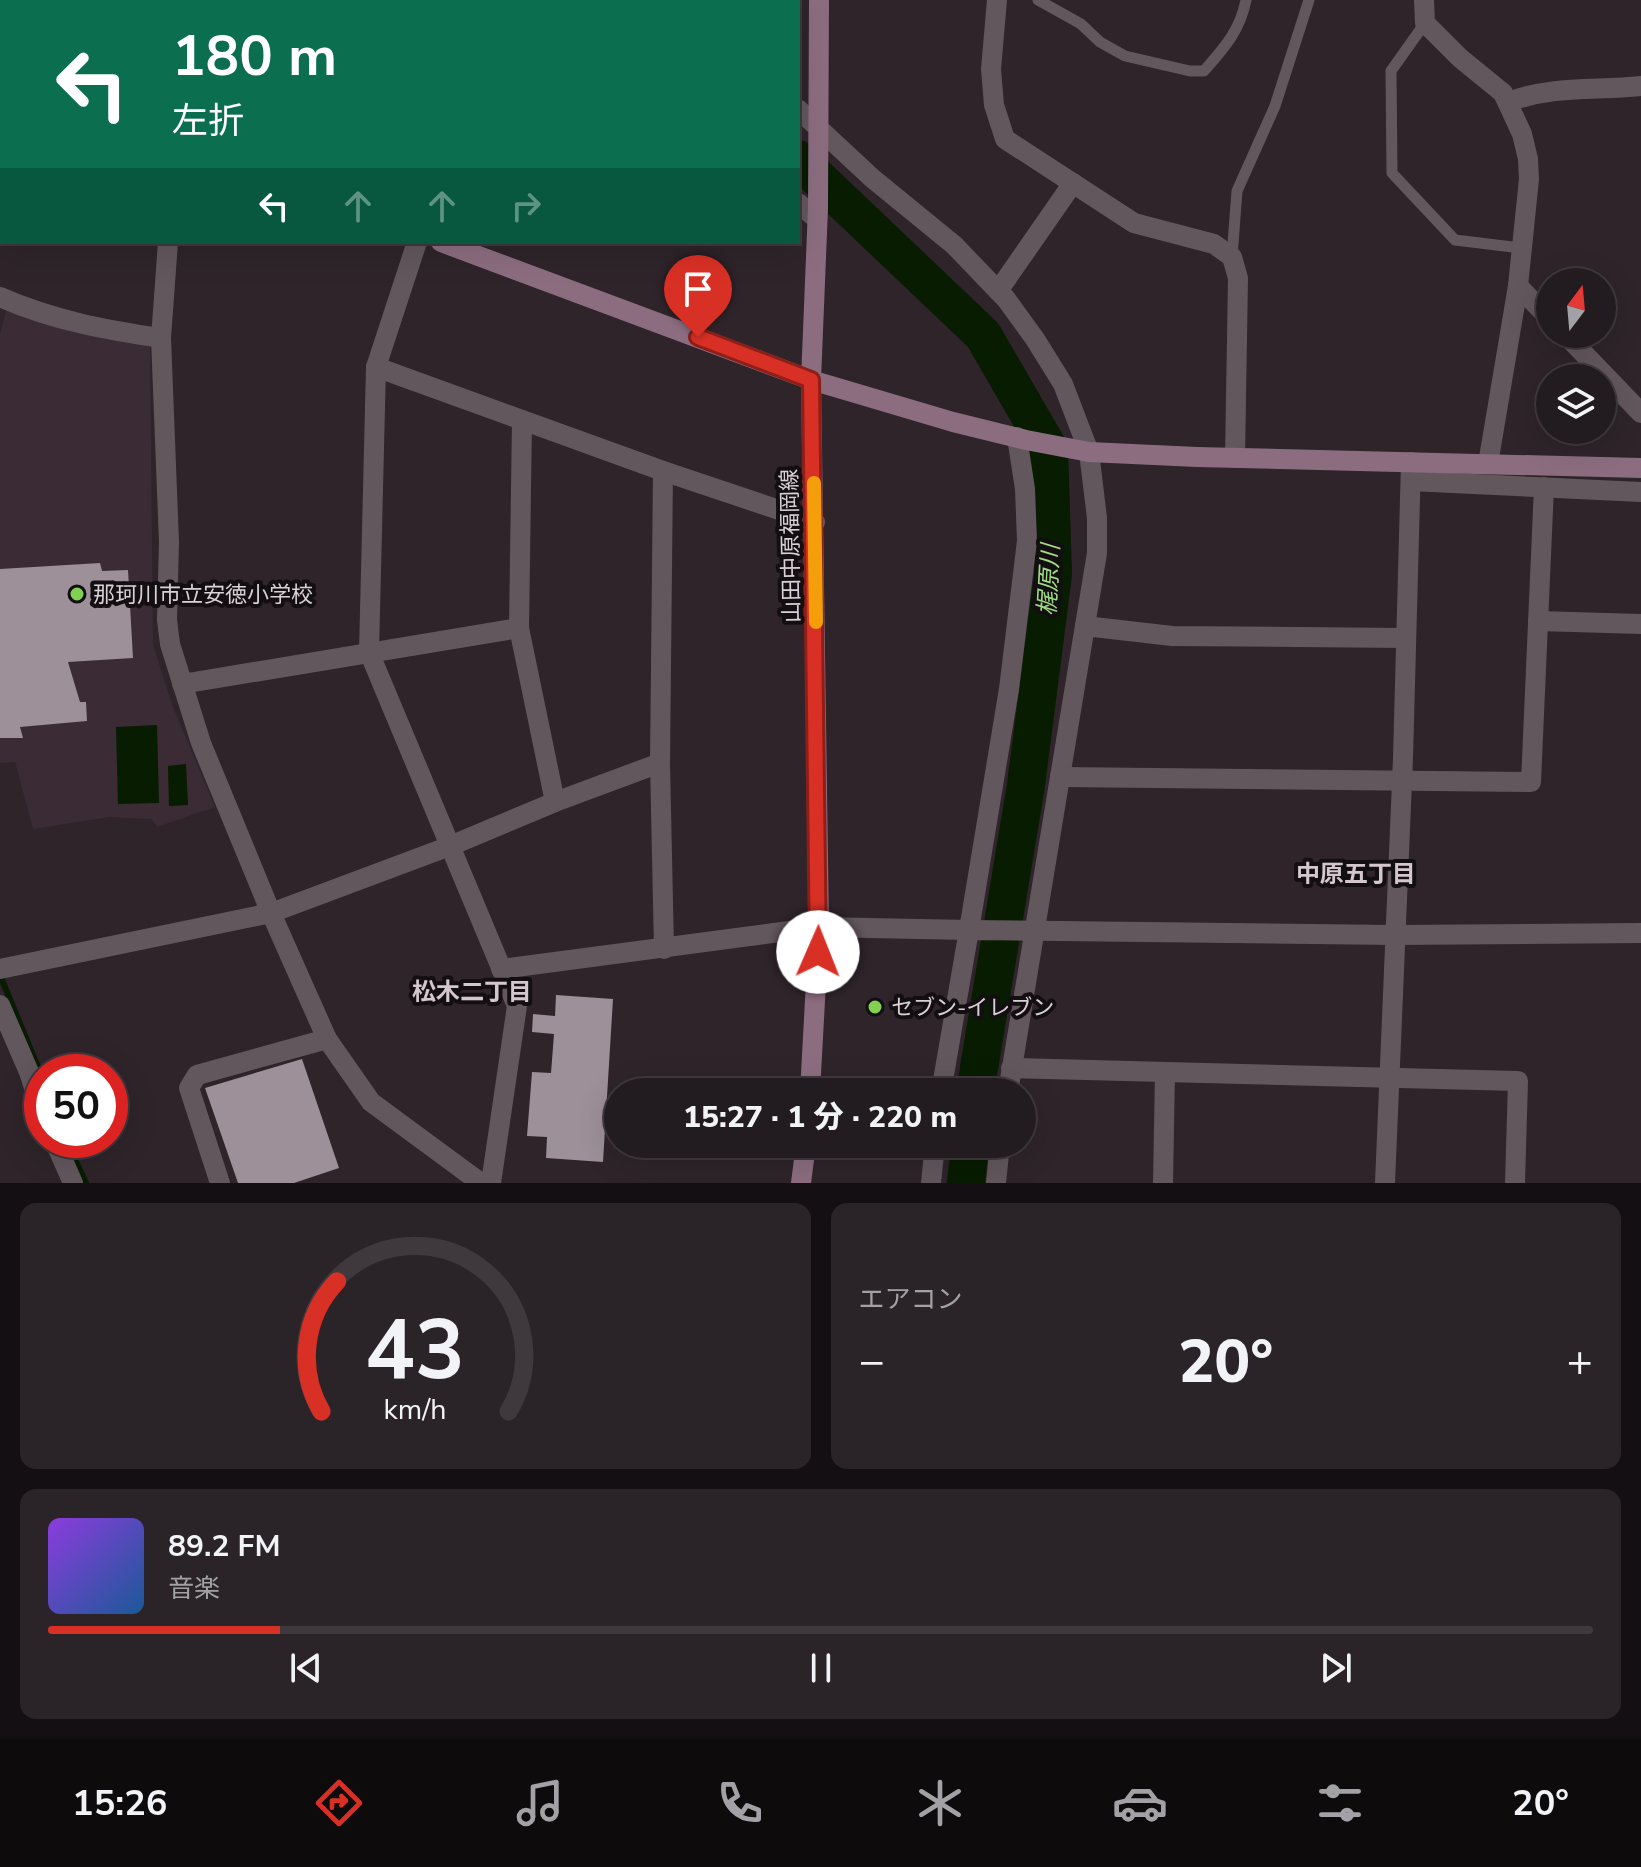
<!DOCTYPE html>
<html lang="ja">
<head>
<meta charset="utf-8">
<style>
	:root { --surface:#221b20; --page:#2a2429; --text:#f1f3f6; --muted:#a2a1a5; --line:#3f393e; --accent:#d93025 }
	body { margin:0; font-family:"Nunito Sans","Noto Sans JP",sans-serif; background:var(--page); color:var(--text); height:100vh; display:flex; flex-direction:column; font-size:30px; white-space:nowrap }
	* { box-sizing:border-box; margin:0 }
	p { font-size:26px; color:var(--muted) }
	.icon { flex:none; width:44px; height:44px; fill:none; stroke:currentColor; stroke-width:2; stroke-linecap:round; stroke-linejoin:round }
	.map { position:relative; height:1183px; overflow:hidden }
	.side { display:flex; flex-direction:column; gap:20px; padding:20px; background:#130f12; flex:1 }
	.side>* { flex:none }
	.guide { position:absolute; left:0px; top:0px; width:800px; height:244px; box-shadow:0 8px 32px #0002,0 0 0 2px var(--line); background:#0b6e4f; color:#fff; overflow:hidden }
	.needle { width:52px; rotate:16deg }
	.buttons { position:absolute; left:1536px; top:268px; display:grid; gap:16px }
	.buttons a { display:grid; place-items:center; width:80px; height:80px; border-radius:50%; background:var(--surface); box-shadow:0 8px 32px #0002,0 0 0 2px var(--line); font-size:40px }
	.speed { position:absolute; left:24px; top:1054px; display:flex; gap:16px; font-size:40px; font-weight:700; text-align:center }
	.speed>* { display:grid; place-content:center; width:104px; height:104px; border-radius:50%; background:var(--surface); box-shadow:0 8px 32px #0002,0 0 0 2px var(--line); line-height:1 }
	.speed .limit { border:12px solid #d22; background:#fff; color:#111 }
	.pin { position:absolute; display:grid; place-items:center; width:68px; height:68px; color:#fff; margin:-82px -34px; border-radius:50% 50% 50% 0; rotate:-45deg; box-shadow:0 0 8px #0007 }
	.pin .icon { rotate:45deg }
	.me { position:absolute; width:88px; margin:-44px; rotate:1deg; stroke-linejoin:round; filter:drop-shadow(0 0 6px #0008) }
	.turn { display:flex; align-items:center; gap:28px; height:168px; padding:0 40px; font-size:36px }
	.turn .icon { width:104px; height:104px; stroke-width:2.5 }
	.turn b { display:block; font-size:56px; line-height:68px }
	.lanes { display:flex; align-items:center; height:76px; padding:0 40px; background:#0003; justify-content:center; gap:40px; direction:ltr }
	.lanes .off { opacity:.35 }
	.big { font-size:60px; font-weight:800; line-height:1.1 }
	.side .card { flex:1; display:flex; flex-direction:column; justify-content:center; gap:12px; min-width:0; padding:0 28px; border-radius:16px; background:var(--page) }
	.side .dial { align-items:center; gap:0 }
	.dial svg { height:208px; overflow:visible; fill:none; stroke:var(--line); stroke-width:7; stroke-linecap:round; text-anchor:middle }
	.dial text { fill:var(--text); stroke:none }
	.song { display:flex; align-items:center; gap:24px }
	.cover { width:96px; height:96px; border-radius:12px; background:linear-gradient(135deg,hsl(270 70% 55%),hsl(210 70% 35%)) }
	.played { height:8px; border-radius:4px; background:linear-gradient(90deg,var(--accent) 15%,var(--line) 15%) }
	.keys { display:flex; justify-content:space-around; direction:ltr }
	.heat { display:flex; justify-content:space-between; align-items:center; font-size:44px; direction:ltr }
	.side .tiles { flex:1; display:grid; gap:20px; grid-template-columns:1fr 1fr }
	.card:last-child { grid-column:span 2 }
	.trip { position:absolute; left:604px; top:1078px; width:432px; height:80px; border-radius:40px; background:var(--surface); box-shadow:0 8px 32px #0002,0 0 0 2px var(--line); font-weight:800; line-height:80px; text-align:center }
	.dock { display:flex; height:128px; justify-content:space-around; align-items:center; background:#0e0b0d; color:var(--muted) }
	.dock .icon { width:56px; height:56px }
	.dock .selected { color:var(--accent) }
	.dock b { font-size:36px; color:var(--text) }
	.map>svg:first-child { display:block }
	.built { fill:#3b2b35 }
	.water { fill:#071c00 }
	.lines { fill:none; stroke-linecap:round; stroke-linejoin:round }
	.stream { stroke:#071c00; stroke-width:6 }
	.river { stroke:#071c00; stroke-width:38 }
	.building { fill:#9d9098 }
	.lane { stroke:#63575e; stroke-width:11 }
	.street { stroke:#63575e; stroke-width:20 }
	.secondary { stroke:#8c6d80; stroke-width:20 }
	.route-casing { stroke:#8d1f18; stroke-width:20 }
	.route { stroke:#d93025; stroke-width:14 }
	.slow { stroke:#f59e0b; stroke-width:14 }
	.poi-dot { fill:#80d051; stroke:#130e11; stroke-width:3 }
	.labels { text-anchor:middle; stroke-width:8; stroke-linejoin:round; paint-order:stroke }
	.street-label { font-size:22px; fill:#d8d1d5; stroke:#130e11 }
	.poi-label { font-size:22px; fill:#d8d1d5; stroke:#130e11; text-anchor:start }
	.water-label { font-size:24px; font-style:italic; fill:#9fdb81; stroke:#130e11 }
	.neighbourhood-label { font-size:24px; font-weight:bold; fill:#d4c6ce; stroke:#130e11 }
</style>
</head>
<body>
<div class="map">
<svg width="1641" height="1183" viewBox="0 0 1641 1183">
	<rect width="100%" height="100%" fill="#2e242a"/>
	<polygon class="built" points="7,307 150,343 153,645 173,707 215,807 157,827 152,819 110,817 33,829 15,762 0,763 0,335"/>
	<g class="water">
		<polygon points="157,725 159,803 118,804 116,727"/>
		<polygon points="186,764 188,805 169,806 168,766"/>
	</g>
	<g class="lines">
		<g class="stream">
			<polyline points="0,975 42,1077"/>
			<polyline points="66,1140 86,1183"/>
		</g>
		<g class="river">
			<polyline points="634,0 636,2"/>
			<polyline points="798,159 983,335 1049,449 1053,574 1026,785 975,1092"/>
			<polyline points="966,1183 970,1144"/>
		</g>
	</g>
	<g class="building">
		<polygon points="100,563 102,571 128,570 133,658 68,662 80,702 86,702 87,721 20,727 23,738 0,738 0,569"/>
		<polygon points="556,995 613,999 603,1162 546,1158 547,1137 527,1136 532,1072 551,1073 554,1034 532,1032 533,1014 555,1016"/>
		<polygon points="302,1059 339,1168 294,1183 238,1183 205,1088"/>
	</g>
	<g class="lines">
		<g class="lane">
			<path d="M 1038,0 L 1081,24 L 1100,42 L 1125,56 L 1190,71 L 1204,71 C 1224,48 1240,31 1246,0"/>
			<polyline points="449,2 450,0"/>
			<polyline points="1425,23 1391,71 1392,173 1455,240 1521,248"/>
			<polyline points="1232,257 1237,191 1275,106 1309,0"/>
		</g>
		<g class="street">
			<polyline points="184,0 184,2"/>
			<polyline points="596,0 598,2"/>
			<polyline points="689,0 691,2"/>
			<polyline points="997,0 991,69 994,105 1005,139 1134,223 1214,244 1232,257 1238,278 1235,458"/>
			<polyline points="1424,0 1425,23 1460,58 1503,93 1522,134 1528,159 1529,179 1518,286 1488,464"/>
			<polyline points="350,2 350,0"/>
			<path d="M 1509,102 C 1552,85 1596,91 1641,86"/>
			<polyline points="798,109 872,178 954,245 1006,299 1035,339 1063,384 1089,452 1097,518 1097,553 1008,1092"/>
			<polyline points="798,203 817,219"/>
			<polyline points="168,242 161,338 169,542 167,620 170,644 201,743 271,913 327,1039 371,1102 481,1183"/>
			<polyline points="417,242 376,367 369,652 517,1006 491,1183"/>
			<polyline points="1518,286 1550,319"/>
			<polyline points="998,291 1073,183"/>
			<path d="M 0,297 C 52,320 106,330 161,338"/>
			<polyline points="1565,334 1641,413"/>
			<polyline points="376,367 663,471 815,522"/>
			<polyline points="522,420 519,628 555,802"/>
			<polyline points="663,471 660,763 664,949"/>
			<polyline points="1411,481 1641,492"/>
			<polyline points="1538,621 1641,624"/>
			<polyline points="1085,626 1172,636 1406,638"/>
			<polyline points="182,684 519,628"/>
			<polyline points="1060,777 1531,782 1544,487"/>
			<polyline points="0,969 271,913 450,846 555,802 660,763"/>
			<polyline points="501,969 819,927 969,930 1009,689 1027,541 1025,489 1017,437"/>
			<polyline points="0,1005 29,1072 42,1113"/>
			<polyline points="1011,1068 1518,1081 1515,1183"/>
			<polyline points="941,1092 969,930 1394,935 1641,933"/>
			<polyline points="54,1140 73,1183"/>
			<polyline points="220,1183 189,1088 197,1075 327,1039"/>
			<polyline points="931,1183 935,1144"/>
			<polyline points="996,1183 1000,1144"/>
			<polyline points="1163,1183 1165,1072"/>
			<polyline points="1385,1183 1403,758 1411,462"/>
		</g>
		<g class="secondary">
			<polyline points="0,85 2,85"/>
			<polyline points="441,242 811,380 953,422 1026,440 1089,452 1197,457 1641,468"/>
			<polyline points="810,1092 819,927 811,380 818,208 819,0"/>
			<polyline points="801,1183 806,1144"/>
		</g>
	</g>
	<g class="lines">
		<defs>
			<polyline id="route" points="698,337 811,380 818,952"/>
		</defs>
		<use href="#route" class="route-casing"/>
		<use href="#route" class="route"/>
		<polyline class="slow" points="814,483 816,622"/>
	</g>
	<g class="poi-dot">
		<circle cx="77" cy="594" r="8"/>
		<circle cx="875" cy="1007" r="8"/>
	</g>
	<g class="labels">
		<g class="street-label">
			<text transform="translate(790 546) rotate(-91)" y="8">山田中原福岡線</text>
		</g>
		<g class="poi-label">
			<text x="93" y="602">那珂川市立安徳小学校</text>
			<text x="891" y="1015">セブン-イレブン</text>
		</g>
		<g class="water-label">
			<text transform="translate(1049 580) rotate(-87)" y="8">梶原川</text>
		</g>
		<g class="neighbourhood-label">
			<text x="1356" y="882">中原五丁目</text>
			<text x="472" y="1000">松木二丁目</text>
		</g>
	</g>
</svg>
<div class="buttons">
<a><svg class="needle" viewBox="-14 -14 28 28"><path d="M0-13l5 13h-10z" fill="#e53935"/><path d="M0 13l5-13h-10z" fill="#a2a1a5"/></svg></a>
<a><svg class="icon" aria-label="layers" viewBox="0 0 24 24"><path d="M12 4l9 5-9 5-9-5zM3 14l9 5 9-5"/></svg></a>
</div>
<div class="speed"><div class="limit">50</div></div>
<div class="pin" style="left:698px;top:337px;background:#d93025"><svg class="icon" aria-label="arrive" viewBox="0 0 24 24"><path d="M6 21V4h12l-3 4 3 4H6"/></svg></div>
<svg class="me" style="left:818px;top:952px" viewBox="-20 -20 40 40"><circle r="19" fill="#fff"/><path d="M0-13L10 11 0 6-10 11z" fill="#d93025"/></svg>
<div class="trip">15:27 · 1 分 · 220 m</div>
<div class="guide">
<div class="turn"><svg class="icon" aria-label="left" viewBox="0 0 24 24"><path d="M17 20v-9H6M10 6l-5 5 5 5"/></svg><div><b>180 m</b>左折</div></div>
<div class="lanes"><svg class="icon" aria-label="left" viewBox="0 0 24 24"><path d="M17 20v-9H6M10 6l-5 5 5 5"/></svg><svg class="icon off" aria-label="ahead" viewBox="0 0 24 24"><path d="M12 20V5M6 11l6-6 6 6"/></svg><svg class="icon off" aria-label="ahead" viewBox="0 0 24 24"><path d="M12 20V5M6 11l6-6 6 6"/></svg><svg class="icon off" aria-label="right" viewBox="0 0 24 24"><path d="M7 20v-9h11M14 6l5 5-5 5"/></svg></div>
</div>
</div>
<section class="side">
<div class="tiles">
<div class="card dial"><svg viewBox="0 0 100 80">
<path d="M14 69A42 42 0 1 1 86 69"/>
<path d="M14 69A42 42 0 0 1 20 19" stroke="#d93025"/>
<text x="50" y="56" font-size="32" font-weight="700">43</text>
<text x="50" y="72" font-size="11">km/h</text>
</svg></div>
<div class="card"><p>エアコン</p>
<div class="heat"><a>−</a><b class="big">20°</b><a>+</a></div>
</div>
<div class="card">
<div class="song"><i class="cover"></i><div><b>89.2 FM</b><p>音楽</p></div></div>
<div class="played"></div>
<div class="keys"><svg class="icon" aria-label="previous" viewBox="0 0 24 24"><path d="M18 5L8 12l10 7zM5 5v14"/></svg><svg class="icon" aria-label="pause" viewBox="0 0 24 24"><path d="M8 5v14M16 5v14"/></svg><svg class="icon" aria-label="next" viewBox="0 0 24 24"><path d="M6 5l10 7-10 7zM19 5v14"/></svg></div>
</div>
</div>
</section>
<nav class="dock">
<b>15:26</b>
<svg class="icon selected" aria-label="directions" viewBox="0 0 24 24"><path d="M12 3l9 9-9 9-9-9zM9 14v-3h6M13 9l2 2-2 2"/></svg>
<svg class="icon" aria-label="music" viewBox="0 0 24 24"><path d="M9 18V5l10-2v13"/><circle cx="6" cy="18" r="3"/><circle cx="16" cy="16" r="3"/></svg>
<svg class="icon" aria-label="phone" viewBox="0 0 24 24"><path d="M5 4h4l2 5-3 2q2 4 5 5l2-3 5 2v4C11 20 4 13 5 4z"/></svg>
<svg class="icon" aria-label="climate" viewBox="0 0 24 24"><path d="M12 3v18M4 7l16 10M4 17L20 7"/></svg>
<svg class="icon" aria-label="car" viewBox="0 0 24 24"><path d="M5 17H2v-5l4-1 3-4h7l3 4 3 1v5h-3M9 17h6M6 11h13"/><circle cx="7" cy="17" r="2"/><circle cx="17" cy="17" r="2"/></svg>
<svg class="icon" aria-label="filters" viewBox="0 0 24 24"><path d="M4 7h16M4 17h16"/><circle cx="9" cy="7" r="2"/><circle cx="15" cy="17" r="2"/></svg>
<b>20°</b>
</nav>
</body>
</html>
